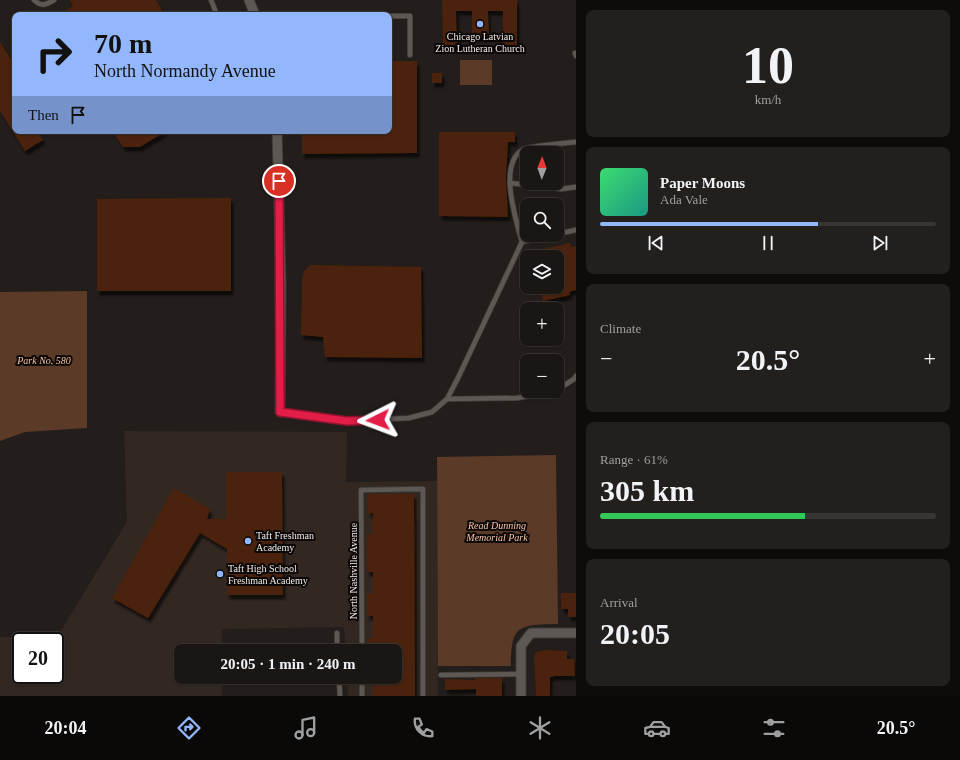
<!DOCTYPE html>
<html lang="en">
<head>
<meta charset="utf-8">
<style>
	:root { --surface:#1a1614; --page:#231f1d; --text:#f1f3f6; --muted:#9f9fa0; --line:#383534; --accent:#93b7fd }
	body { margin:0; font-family:Georgia,serif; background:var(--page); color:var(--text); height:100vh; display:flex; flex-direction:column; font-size:15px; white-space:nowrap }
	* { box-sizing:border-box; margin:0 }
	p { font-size:13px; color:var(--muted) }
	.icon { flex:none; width:22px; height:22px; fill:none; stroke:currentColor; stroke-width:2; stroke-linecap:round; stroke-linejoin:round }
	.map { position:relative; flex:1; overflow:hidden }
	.sheet { display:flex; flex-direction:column; gap:10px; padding:10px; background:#0e0c0b; width:384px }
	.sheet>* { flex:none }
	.guide { position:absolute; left:12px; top:12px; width:380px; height:122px; border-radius:8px; box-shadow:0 1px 3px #0004,0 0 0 1px var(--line); background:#93b7fd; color:#111; overflow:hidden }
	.needle { width:26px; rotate:1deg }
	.tools { position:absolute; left:520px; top:146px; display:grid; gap:8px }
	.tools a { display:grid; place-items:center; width:44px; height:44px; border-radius:8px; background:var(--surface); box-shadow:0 1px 3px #0004,0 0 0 1px var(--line); font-size:20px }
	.speed { position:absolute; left:12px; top:632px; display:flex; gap:8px; font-size:20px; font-weight:700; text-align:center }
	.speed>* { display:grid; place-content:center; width:52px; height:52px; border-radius:50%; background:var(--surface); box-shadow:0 1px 3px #0004,0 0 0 1px var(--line); line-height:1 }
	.speed .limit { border:2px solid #111; border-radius:6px; background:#fff; color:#111 }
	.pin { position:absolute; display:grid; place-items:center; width:34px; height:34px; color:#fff; margin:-17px; border:2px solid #fff; border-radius:50%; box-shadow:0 1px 4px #0007 }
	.me { position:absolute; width:44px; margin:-22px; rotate:267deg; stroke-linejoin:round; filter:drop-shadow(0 0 3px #0008) }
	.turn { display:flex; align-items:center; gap:14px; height:84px; padding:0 16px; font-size:18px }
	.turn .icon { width:52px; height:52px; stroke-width:2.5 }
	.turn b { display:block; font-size:28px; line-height:34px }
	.then { display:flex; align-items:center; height:38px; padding:0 16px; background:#0003; gap:8px; font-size:15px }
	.big { font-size:30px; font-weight:800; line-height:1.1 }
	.sheet .card { flex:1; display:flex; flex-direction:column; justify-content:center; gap:6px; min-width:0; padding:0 14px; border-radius:8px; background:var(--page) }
	.sheet .dial { align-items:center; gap:0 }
	.dial b { font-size:52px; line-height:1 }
	.song { display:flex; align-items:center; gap:12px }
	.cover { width:48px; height:48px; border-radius:6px; background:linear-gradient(135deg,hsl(140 70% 55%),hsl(170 70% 35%)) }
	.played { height:4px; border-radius:2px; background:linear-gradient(90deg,var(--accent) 65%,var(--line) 65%) }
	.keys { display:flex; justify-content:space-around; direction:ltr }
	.heat { display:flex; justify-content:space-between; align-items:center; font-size:22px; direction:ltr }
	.charge { height:6px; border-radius:3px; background:linear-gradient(90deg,#34c759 61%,var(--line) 0) }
	.trip { position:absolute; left:174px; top:644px; width:228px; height:40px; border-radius:8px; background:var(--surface); box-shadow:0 1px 3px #0004,0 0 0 1px var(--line); font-weight:800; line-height:40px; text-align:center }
	.menu { display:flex; height:64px; justify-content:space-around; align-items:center; background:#0a0908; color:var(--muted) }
	.menu .icon { width:28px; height:28px }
	.menu .on { color:var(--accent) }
	.menu b { font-size:18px; color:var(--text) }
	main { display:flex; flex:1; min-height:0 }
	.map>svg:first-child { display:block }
	.built { fill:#322721; fill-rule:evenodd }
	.green { fill:#5b3a28 }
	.building { fill:#4b2308; filter:url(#shadow) }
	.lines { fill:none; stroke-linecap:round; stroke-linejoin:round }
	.service-casing { stroke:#3e3a38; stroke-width:6 }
	.minor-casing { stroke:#3e3a38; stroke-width:11 }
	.service { stroke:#5e5854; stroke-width:4.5 }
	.minor { stroke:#5e5854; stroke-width:9 }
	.route-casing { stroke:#92132f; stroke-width:10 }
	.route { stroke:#e11d48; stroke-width:7 }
	.poi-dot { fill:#93b7fd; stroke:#0b0807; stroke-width:1.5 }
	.labels { text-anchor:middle; stroke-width:4; stroke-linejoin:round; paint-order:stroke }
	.poi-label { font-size:10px; fill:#f0ece9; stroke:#0b0807; text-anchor:start }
	.park-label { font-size:10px; font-style:italic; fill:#f8c4a7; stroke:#0b0807 }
	.street-label { font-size:10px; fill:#f0ece9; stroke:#0b0807 }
</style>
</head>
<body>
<main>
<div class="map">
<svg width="576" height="696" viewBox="0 0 576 696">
	<defs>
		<filter id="shadow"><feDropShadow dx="2.5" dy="4.5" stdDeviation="1" flood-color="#0009"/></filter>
	</defs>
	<rect width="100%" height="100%" fill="#231e1b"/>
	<path class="built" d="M 124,431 L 347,432 L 346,482 L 437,481 L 438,696 L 348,696 L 347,677 L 395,677 L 395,651 L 346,651 L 344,627 L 222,629 L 222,651 L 181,651 L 181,677 L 222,677 L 222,696 L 0,696 L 0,637 L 57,637 L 127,522 ZM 21,641 L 55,641 L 55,675 L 21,675 Z"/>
	<g class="green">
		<rect x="460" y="60" width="32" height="25"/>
		<polygon points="87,291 87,428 25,432 0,441 0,292"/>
		<path d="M 556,455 L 558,624 C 519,625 511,624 511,666 L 438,666 L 437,457 Z"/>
	</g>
	<g class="building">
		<polygon points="70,0 156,0 165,15 58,15 73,6"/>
		<polygon points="442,0 517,0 517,45 503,45 503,11 488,11 489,37 472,37 472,11 456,11 457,45 443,45"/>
		<polygon points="0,42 15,66 15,131 37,131 43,140 25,151 0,111"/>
		<polygon points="389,61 417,61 417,153 302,154 302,131 389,131"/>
		<rect x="432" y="73" width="10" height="10"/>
		<polygon points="112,131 166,131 140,147 123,147"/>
		<polygon points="439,132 515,132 515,142 508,142 506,178 508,217 439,216"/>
		<polygon points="231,198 231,291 97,291 97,199"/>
		<polygon points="570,243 571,247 576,246 576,290 569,292 570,295 543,301 540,287 557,287 557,257 522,257 522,254"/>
		<polygon points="310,265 421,267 422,358 325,357 323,337 301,335 302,280 304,271"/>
		<polygon points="226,472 282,472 283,595 227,595 227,549 200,533 148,618 112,598 174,488 210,509 207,519 226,519"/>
		<polygon points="368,494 414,494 415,696 373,696 373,677 395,677 395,651 368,651 368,638 373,638 373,616 367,616 367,593 373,593 373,572 367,572 367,535 372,535 373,513 368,513"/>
		<polygon points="561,593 576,593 576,617 568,617 568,609 561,609"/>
		<polygon points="546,650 567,651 567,659 574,659 575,676 553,676 553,677 550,677 550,696 536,696 534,656 536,652"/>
		<polygon points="475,678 502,678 502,696 476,696 476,689 445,690 445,679 475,680"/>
	</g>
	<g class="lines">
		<defs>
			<g id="service">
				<path d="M 34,0 C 41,7 46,5 54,0"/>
				<polyline points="211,0 217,15"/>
				<polyline points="389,16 410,16 410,55"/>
				<polyline points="575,53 576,56"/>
				<polyline points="510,183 561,189 576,187"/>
				<polyline points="557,234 576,230"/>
				<path d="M 522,242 C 516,220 497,162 524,149 C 532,146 565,143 576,142"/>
				<polyline points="557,390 574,379 576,376"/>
				<polyline points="447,399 517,398 556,391"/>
				<polyline points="280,412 347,421 409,418 432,412 447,399 458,378 522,242 554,235"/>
				<polyline points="337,633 337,651"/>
				<polyline points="362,651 361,490 423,489 423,696"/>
				<polyline points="441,675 521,674"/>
				<polyline points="339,677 340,696"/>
				<polyline points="362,677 362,696"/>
			</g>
			<g id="minor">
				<polyline points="249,0 255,15"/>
				<polyline points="277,131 281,282 280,412"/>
				<polyline points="521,696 521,646 531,633 576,633"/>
			</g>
		</defs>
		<use href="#service" class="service-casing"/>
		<use href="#minor" class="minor-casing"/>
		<use href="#service" class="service"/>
		<use href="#minor" class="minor"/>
	</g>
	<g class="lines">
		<defs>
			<polyline id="route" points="279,181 280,412 347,421 378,420"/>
		</defs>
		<use href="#route" class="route-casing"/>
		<use href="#route" class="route"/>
	</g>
	<g class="poi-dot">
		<circle cx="480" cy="24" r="4"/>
		<circle cx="248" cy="541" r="4"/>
		<circle cx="220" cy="574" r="4"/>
	</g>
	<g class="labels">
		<g class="poi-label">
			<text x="480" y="40" text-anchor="middle">Chicago Latvian<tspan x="480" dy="12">Zion Lutheran Church</tspan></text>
			<text x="256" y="539">Taft Freshman<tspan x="256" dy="12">Academy</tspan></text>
			<text x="228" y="572">Taft High School<tspan x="228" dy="12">Freshman Academy</tspan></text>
		</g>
		<g class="park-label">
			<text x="44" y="364">Park No. 580</text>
			<text x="497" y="529">Read Dunning<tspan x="497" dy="12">Memorial Park</tspan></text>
		</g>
		<g class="street-label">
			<text transform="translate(353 571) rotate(-90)" y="4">North Nashville Avenue</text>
		</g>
	</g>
</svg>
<div class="tools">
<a><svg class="needle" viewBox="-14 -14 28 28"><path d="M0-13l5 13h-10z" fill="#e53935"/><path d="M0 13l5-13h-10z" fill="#9f9fa0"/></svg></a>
<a><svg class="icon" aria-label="search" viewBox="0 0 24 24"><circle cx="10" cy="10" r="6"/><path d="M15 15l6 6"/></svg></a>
<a><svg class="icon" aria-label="layers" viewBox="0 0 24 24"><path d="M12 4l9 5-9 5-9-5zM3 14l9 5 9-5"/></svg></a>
<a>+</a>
<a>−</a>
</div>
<div class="speed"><div class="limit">20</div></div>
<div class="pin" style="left:279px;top:181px;background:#d93025"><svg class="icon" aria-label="arrive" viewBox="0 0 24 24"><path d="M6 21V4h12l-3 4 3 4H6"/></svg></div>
<svg class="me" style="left:378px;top:420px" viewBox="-20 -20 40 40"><path d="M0-17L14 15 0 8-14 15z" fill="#e11d48" stroke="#fff" stroke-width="4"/></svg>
<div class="trip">20:05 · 1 min · 240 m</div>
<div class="guide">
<div class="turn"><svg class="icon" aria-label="right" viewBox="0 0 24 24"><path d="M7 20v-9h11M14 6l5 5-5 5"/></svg><div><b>70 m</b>North Normandy Avenue</div></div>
<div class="then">Then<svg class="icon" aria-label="arrive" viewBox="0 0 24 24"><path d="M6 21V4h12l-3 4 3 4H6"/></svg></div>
</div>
</div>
<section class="sheet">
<div class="card dial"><b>10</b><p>km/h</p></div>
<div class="card">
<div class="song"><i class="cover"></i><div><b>Paper Moons</b><p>Ada Vale</p></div></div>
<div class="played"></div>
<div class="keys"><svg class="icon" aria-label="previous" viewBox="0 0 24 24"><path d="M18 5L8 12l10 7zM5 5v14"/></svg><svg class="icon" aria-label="pause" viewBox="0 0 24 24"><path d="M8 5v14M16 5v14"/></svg><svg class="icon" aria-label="next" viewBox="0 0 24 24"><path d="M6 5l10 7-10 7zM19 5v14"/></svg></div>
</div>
<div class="card"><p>Climate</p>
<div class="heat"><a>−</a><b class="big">20.5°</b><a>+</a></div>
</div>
<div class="card"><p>Range · 61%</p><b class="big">305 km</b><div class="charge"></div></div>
<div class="card"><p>Arrival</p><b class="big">20:05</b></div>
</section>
</main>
<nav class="menu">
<b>20:04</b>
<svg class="icon on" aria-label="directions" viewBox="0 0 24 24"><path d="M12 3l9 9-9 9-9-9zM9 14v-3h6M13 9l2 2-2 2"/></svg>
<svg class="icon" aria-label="music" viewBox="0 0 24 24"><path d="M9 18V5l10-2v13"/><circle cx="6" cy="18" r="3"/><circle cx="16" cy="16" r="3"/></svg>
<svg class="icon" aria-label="phone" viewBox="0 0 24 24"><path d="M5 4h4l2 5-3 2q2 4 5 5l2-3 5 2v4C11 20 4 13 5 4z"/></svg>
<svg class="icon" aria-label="climate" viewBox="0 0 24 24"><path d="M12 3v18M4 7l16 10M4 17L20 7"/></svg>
<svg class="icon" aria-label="car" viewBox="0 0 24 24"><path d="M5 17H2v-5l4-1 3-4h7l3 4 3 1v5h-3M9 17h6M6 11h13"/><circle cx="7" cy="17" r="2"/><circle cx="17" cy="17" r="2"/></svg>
<svg class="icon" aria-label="filters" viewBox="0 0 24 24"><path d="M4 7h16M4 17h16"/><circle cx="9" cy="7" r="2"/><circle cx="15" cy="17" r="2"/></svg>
<b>20.5°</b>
</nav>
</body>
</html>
